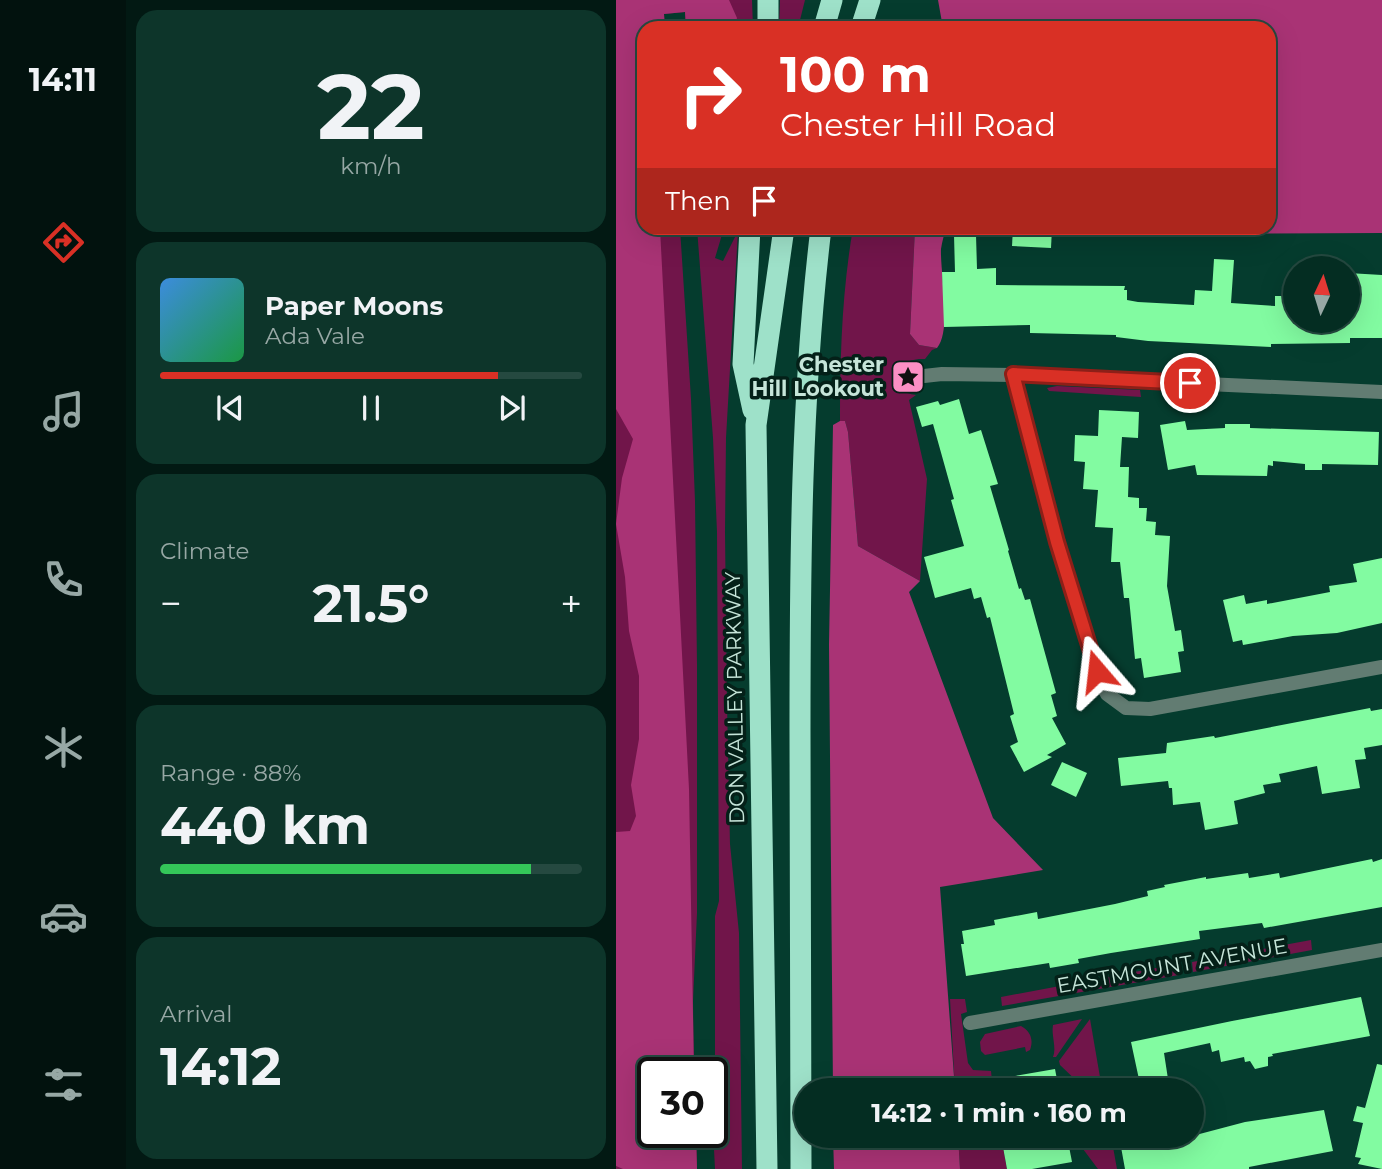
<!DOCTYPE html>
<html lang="en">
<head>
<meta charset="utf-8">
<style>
	:root { --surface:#042d22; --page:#0d352a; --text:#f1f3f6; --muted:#97a8a5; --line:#254940; --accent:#d93025 }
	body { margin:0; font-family:Montserrat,sans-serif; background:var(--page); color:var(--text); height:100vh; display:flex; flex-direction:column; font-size:26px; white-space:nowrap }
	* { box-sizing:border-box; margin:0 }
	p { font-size:23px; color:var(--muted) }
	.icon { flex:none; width:38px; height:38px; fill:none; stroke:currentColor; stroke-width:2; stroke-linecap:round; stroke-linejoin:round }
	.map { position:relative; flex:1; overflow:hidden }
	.details { display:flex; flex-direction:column; gap:10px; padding:10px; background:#021913; width:490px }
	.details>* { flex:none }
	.hud { position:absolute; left:21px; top:21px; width:639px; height:214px; border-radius:21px; box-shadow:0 7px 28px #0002,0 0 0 2px var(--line); background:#d93025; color:#fff; overflow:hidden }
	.needle { width:46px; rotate:4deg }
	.controls { position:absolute; left:667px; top:256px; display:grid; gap:14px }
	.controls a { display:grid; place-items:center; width:77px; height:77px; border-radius:50%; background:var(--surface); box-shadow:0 7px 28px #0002,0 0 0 2px var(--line); font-size:35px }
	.speed { position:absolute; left:21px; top:1057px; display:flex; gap:14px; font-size:35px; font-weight:700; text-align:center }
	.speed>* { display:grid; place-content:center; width:91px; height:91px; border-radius:50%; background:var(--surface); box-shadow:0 7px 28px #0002,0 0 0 2px var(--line); line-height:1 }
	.speed .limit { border:4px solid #111; border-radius:10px; background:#fff; color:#111 }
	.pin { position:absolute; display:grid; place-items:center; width:60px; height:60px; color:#fff; margin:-30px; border:4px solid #fff; border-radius:50%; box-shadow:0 2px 7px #0007 }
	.me { position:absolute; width:77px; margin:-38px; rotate:343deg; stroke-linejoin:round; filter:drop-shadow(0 0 5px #0008) }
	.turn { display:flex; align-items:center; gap:24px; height:147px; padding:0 28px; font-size:32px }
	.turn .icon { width:91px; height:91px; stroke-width:2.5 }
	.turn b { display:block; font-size:49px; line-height:60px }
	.then { display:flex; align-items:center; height:66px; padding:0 28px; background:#0003; gap:14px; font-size:26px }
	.big { font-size:52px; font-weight:700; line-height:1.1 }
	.details .card { flex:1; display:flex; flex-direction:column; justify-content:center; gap:10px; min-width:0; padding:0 24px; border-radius:21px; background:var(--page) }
	.details .dial { align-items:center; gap:0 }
	.dial b { font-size:91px; line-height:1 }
	.song { display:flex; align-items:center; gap:21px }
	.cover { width:84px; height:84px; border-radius:10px; background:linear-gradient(135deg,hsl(210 70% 55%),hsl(140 70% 35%)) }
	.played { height:7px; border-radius:4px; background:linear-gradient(90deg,var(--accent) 80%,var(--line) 80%) }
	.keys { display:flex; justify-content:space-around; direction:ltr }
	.heat { display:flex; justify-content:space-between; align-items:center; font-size:38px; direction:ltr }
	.charge { height:10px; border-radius:5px; background:linear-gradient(90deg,#34c759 88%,var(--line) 0) }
	.trip { position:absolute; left:178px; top:1078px; width:410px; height:70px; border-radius:35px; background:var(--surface); box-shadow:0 7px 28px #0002,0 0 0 2px var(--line); font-weight:700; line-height:70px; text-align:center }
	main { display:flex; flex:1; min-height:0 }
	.tab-bar { display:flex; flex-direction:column; width:126px; justify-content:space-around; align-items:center; background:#02120e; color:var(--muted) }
	.tab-bar .icon { width:49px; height:49px }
	.tab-bar .on { color:var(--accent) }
	.tab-bar b { font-size:32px; color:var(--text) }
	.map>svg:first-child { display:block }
	.green { fill:#71154a }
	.forest { fill:#a93375 }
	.building { fill:#82fba1 }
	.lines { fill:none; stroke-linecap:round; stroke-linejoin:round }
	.pedestrian { stroke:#627c72; stroke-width:14 }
	.minor { stroke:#627c72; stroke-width:14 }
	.motorway { stroke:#9ee1c9; stroke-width:21 }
	.route-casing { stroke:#8d1f18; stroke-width:18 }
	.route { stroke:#d93025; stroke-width:12 }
	.labels { text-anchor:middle; stroke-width:7; stroke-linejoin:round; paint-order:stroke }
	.poi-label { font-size:21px; font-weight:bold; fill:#c6e5d9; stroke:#042018; text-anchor:end }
	.street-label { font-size:21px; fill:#c6e5d9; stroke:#042018 }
</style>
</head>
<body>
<main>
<nav class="tab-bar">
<b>14:11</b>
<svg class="icon on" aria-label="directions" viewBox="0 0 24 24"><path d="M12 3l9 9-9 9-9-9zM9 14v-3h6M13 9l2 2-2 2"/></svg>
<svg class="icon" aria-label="music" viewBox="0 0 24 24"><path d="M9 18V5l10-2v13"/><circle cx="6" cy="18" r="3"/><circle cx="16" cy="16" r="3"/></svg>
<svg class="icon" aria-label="phone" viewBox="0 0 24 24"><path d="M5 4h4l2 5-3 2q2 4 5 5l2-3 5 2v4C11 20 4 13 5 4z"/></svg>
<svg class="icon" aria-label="climate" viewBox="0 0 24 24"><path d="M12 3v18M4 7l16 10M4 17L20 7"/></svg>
<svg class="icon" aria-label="car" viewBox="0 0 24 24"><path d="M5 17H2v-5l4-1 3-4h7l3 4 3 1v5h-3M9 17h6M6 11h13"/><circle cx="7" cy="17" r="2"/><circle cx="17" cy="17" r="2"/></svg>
<svg class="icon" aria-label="filters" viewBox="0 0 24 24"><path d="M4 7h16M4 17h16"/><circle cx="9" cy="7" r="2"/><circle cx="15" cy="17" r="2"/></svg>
</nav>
<section class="details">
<div class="card dial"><b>22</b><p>km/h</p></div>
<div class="card">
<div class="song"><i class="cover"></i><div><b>Paper Moons</b><p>Ada Vale</p></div></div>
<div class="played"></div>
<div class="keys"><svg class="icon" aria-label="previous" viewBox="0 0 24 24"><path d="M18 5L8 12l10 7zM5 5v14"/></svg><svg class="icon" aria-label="pause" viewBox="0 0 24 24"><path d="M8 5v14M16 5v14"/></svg><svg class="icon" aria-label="next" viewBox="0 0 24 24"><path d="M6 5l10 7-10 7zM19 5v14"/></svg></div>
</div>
<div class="card"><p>Climate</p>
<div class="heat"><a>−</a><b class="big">21.5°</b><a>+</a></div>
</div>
<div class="card"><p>Range · 88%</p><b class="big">440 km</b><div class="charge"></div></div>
<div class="card"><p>Arrival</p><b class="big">14:12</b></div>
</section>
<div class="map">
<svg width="766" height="1169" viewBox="0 0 766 1169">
	<rect width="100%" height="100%" fill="#053c2e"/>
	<g class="green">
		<polygon points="0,0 136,0 137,28 70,28 69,12 48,14 49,28 28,28 28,228 64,228 75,399 79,501 81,664 81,913 77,1001 78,1073 37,1073 37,1132 80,1132 81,1169 0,1169"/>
		<polygon points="164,0 189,0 182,28 163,28"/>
		<polygon points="81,228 108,228 99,258 107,261 122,231 110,438 109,532 111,704 114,844 123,933 126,1169 99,1169 97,1130 99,1112 99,916 103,901 101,532 97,438"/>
		<path d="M 237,228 L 299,228 L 294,334 L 303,345 L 321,348 L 316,350 L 309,359 C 274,357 271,392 300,395 L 293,400 L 311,479 L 304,581 L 242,546 L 232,432 L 229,421 L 224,421 C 224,355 226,292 237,228 Z"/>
		<polygon points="441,386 524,390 525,397 433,391 431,388"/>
		<polygon points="695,940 696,950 577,972 576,962"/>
		<polygon points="561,964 563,975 386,1006 385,997"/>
		<polygon points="334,999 349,999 351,1012 345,1014 352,1063 357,1070 375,1071 377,1090 339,1090"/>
		<path d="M 466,1019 L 440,1057 L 437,1057 C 441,1048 435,1035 437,1025 Z"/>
		<polygon points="474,1019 485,1083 466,1086 444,1065 443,1061"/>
		<path d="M 405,1026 C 414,1031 418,1039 414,1050 L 410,1052 L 409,1047 L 369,1055 L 365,1051 L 364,1042 L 369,1034 Z"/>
		<polygon points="342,1136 385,1136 391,1169 344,1169"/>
		<polygon points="474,1136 495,1136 501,1169 482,1169 461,1141 474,1139"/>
	</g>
	<g class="forest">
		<polygon points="0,0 113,0 121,18 118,28 70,28 69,12 48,14 49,28 28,28 28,228 44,228 73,789 78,1073 37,1073 37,1132 80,1132 81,1169 7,1169 0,1166 0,832 14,831 20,816 15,785 23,739 23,676 13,631 9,577 0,524 6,478 17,439 0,409"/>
		<polygon points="322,0 766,0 766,233 497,234 470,228 653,228 653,28 327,28"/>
		<path d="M 299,228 L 330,228 C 328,235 326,242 325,249 C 324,273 336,330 321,348 L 303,345 L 294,334 Z"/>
		<polygon points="224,421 229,421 232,432 242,546 304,581 293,592 377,818 427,870 324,887 339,1090 217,1090 213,645 217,425"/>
		<polygon points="217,1136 342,1136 344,1169 218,1169"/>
	</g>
	<g class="building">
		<polygon points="397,228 436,228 435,248 396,246"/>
		<polygon points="338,235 360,235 361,269 380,268 380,285 509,286 508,290 511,290 511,300 522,302 578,305 579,290 596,291 598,259 618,260 615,303 659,306 659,296 679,296 679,320 732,320 732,273 766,275 766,338 734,338 734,343 655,344 655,347 532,341 500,337 500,335 414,333 414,325 328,327 326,272 339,272"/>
		<polygon points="343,399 353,434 365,430 382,484 374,486 393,550 392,551 403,589 405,588 409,600 414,599 440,693 435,695 441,716 436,718 450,744 431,755 436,757 408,772 394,746 402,742 394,716 398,714 374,617 371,618 365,597 358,599 355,588 319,598 308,557 348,546 335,500 338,499 317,424 306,427 300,407 322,401 324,405"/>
		<polygon points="483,410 523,412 522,438 506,437 504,467 513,467 512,497 523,498 523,508 531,508 530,521 540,522 539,535 554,536 551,586 559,631 565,630 568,651 562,652 565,672 528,678 525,658 519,659 513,598 508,598 504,562 495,562 497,528 479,527 482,490 467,489 469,462 458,461 459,435 482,436"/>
		<polygon points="569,421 571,430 609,428 609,424 634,424 634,428 763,432 762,465 706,464 706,470 689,470 689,464 657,461 657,466 652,465 651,476 581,475 579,465 552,470 544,425"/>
		<polygon points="766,558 766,623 721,633 677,636 627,645 626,640 617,642 607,600 628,595 630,604 651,600 651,604 714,592 713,586 741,582 737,564"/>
		<polygon points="754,708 755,711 766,709 766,745 748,748 750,759 739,760 744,788 706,794 701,766 663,774 665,782 647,785 649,793 618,801 622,824 589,830 584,802 557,805 556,788 553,788 552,781 505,786 502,758 550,753 551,743 598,736 599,738"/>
		<polygon points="446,762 471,773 460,797 435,785"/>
		<polygon points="756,859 757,862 766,859 766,907 648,928 646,923 583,931 584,939 495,953 462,959 463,963 434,968 433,963 350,976 345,944 348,944 346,931 379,925 378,920 421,912 422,919 499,904 532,896 531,891 549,887 548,885 590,877 590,879 632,873 633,878 663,873 664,878"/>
		<polygon points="745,997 754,1036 656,1054 657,1056 652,1057 652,1066 639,1069 634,1061 629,1062 628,1057 605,1062 603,1050 596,1052 594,1043 548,1053 552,1079 524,1084 515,1042 616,1021"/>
		<polygon points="761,1064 766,1065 766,1169 742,1164 745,1158 739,1157 747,1123 737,1121 741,1106 749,1108"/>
		<polygon points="439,1069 443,1090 365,1090 365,1082"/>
		<polygon points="708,1110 717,1151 633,1167 633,1169 509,1169 503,1136 531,1136 532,1141 576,1136 629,1122"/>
		<polygon points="385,1136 451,1136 456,1162 416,1169 391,1169"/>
	</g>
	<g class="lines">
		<polyline class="pedestrian" points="299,377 326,374 397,375"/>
		<g class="minor">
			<polyline points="766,392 397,375 441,542 481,672 491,694 510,708 534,709 766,667"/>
			<polyline points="354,1023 766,950"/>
		</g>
		<g class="motorway">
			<polyline points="152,0 152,28"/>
			<polyline points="208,28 216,0"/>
			<polyline points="245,28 254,0"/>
			<polyline points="134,228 127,364 137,410"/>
			<polyline points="151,1169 140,425 168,228"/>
			<path d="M 185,1169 C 185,1023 184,876 184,730 C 184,561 185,395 205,228"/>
		</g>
	</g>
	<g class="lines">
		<defs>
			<polyline id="route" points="481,671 441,542 397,374 574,383"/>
		</defs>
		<use href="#route" class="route-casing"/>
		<use href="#route" class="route"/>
	</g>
	<defs>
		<symbol id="sight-square" viewBox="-11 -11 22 22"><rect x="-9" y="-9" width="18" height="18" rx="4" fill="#fb8fc4" stroke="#042018"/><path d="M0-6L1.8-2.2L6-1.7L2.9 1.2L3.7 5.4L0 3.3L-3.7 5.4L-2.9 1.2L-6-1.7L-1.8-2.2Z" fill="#111"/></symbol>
	</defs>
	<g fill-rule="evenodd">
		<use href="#sight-square" x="273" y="358" width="38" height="38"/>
	</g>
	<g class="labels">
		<g class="poi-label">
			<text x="268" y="372">Chester<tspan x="268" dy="24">Hill Lookout</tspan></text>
		</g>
		<g class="street-label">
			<text transform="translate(119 698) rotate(-91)" y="7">DON VALLEY PARKWAY</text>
			<text transform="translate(556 966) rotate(-10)" y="7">EASTMOUNT AVENUE</text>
		</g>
	</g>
</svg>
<div class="controls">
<a><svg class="needle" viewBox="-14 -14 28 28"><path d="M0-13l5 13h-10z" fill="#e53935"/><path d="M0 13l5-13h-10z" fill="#97a8a5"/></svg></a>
</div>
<div class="speed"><div class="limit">30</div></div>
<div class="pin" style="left:574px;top:383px;background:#d93025"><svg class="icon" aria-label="arrive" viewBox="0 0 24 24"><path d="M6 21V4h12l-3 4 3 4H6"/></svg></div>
<svg class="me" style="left:481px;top:671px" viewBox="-20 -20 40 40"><path d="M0-17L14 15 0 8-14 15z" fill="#d93025" stroke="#fff" stroke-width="4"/></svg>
<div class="trip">14:12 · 1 min · 160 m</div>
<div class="hud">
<div class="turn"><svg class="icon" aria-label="right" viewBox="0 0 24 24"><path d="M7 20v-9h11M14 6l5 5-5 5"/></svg><div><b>100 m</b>Chester Hill Road</div></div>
<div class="then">Then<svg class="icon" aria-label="arrive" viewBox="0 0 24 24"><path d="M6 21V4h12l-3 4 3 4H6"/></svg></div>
</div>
</div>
</main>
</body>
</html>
